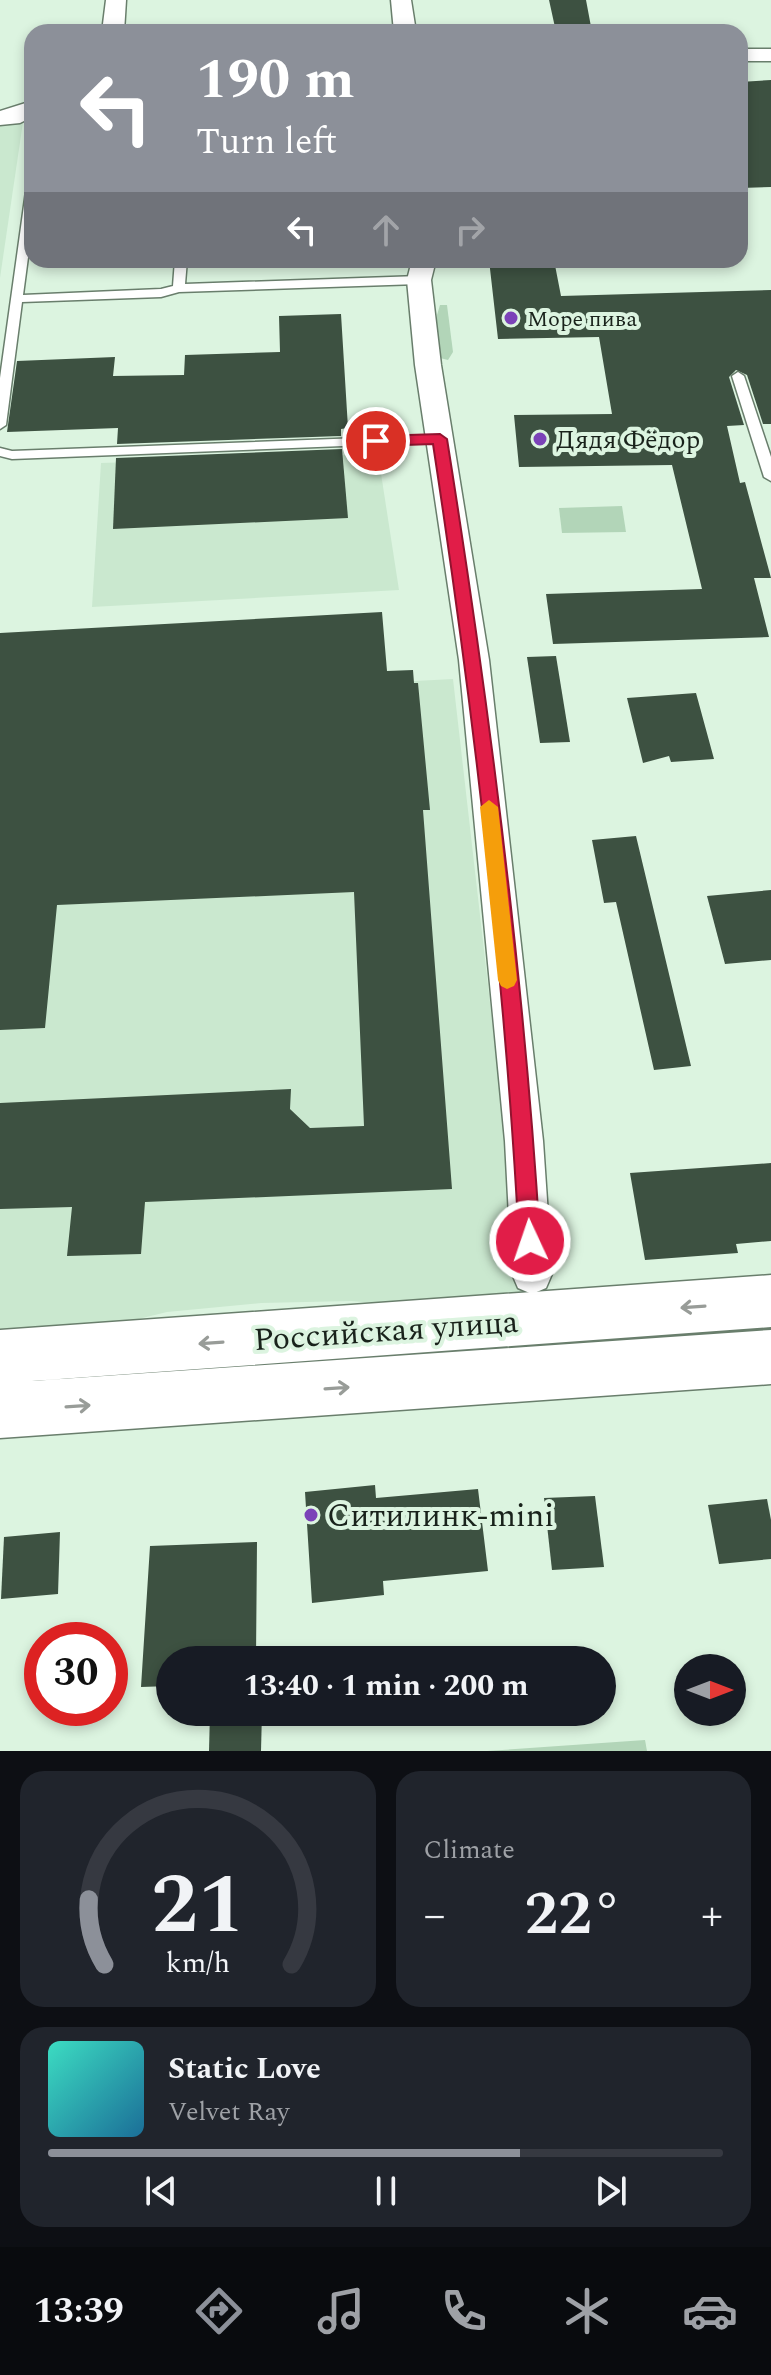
<!DOCTYPE html>
<html lang="en">
<head>
<meta charset="utf-8">
<style>
	:root { --surface:#171b24; --page:#20242c; --text:#f1f3f6; --muted:#9ea1a6; --line:#363941; --accent:#8c9099 }
	body { margin:0; font-family:Spectral,serif; background:var(--page); color:var(--text); height:100vh; display:flex; flex-direction:column; font-size:30px; white-space:nowrap }
	* { box-sizing:border-box; margin:0 }
	p { font-size:26px; color:var(--muted) }
	.icon { flex:none; width:44px; height:44px; fill:none; stroke:currentColor; stroke-width:2; stroke-linecap:round; stroke-linejoin:round }
	.map { position:relative; height:1751px; overflow:hidden }
	.panel { display:flex; flex-direction:column; gap:20px; padding:20px; background:#0d0f14; flex:1 }
	.panel>* { flex:none }
	.top-card { position:absolute; left:24px; top:24px; width:724px; height:244px; border-radius:24px; box-shadow:0 4px 12px #0003; background:#8c9099; color:#fff; overflow:hidden }
	.needle { width:52px; rotate:90deg }
	.tools { position:absolute; left:674px; top:1654px; display:grid; gap:16px }
	.tools a { display:grid; place-items:center; width:72px; height:72px; border-radius:50%; background:var(--surface); box-shadow:0 4px 12px #0003; font-size:40px }
	.speed { position:absolute; left:24px; top:1622px; display:flex; gap:16px; font-size:40px; font-weight:700; text-align:center }
	.speed>* { display:grid; place-content:center; width:104px; height:104px; border-radius:50%; background:var(--surface); box-shadow:0 4px 12px #0003; line-height:1 }
	.speed .limit { border:12px solid #d22; background:#fff; color:#111 }
	.pin { position:absolute; display:grid; place-items:center; width:68px; height:68px; color:#fff; margin:-34px; border:4px solid #fff; border-radius:50%; box-shadow:0 2px 8px #0007 }
	.me { position:absolute; width:88px; margin:-44px; rotate:357deg; stroke-linejoin:round; filter:drop-shadow(0 0 6px #0008) }
	.turn { display:flex; align-items:center; gap:28px; height:168px; padding:0 40px; font-size:36px }
	.turn .icon { width:104px; height:104px; stroke-width:2.5 }
	.turn b { display:block; font-size:56px; line-height:68px }
	.lanes { display:flex; align-items:center; height:76px; padding:0 40px; background:#0003; justify-content:center; gap:40px; direction:ltr }
	.lanes .off { opacity:.35 }
	.big { font-size:60px; font-weight:700; line-height:1.1 }
	.panel .widget { flex:1; display:flex; flex-direction:column; justify-content:center; gap:12px; min-width:0; padding:0 28px; border-radius:24px; background:var(--page) }
	.panel .dial { align-items:center; gap:0 }
	.dial svg { height:208px; overflow:visible; fill:none; stroke:var(--line); stroke-width:7; stroke-linecap:round; text-anchor:middle }
	.dial text { fill:var(--text); stroke:none }
	.song { display:flex; align-items:center; gap:24px }
	.cover { width:96px; height:96px; border-radius:12px; background:linear-gradient(135deg,hsl(170 70% 55%),hsl(200 70% 35%)) }
	.played { height:8px; border-radius:4px; background:linear-gradient(90deg,var(--accent) 70%,var(--line) 70%) }
	.keys { display:flex; justify-content:space-around; direction:ltr }
	.heat { display:flex; justify-content:space-between; align-items:center; font-size:44px; direction:ltr }
	.panel .tiles { flex:1; display:grid; gap:20px; grid-template-columns:1fr 1fr }
	.widget:last-child { grid-column:span 2 }
	.trip { position:absolute; left:156px; top:1646px; width:460px; height:80px; border-radius:40px; background:var(--surface); box-shadow:0 4px 12px #0003; font-weight:700; line-height:80px; text-align:center }
	.tab-bar { display:flex; height:128px; justify-content:space-around; align-items:center; background:#090b0e; color:var(--muted) }
	.tab-bar .icon { width:56px; height:56px }
	.tab-bar .on { color:var(--accent) }
	.tab-bar b { font-size:36px; color:var(--text) }
	.map>svg:first-child { display:block }
	.built { fill:#cae8cf }
	.green { fill:#b2d5b8 }
	.building { fill:#3d5141 }
	.lines { fill:none; stroke-linecap:round; stroke-linejoin:round }
	.service-casing { stroke:#697e6c; stroke-width:3 }
	.minor-casing { stroke:#697e6c; stroke-width:3 }
	.secondary-casing { stroke:#697e6c; stroke-width:3 }
	.service { fill:#fff; fill-rule:evenodd }
	.minor { fill:#fff; fill-rule:evenodd }
	.secondary { fill:#fff; fill-rule:evenodd }
	.oneway { stroke:#989c98 }
	.route { fill:#e11d48; stroke:#92132f; stroke-width:2 }
	.slow { fill:#f59e0b }
	.poi-dot { fill:#7b42b8; stroke:#dcf4e0; stroke-width:3 }
	.labels { text-anchor:middle; stroke-width:8; stroke-linejoin:round; paint-order:stroke }
	.far-poi-label { font-size:22px; fill:#19221b; stroke:#dcf4e0; text-anchor:start }
	.poi-label { font-size:26px; fill:#19221b; stroke:#dcf4e0; text-anchor:start }
	.near-street-label { font-size:32px; fill:#19221b; stroke:#dcf4e0 }
	.near-poi-label { font-size:32px; fill:#19221b; stroke:#dcf4e0; text-anchor:start }
</style>
</head>
<body>
<div class="map">
<svg width="771" height="1751" viewBox="0 0 771 1751">
	<rect width="100%" height="100%" fill="#dcf4e0"/>
	<g class="built">
		<polygon points="23,122 0,278 0,123"/>
		<polygon points="378,454 399,590 92,607 101,463"/>
		<polygon points="453,679 524,1300 424,1307 351,1301 261,1303 167,1312 89,1331 0,1338 0,703"/>
	</g>
	<g class="green">
		<polygon points="440,305 447,305 453,352 448,360 436,357 437,315"/>
		<polygon points="622,506 626,532 562,533 559,508"/>
		<polygon points="645,1740 647,1751 487,1751"/>
	</g>
	<g class="building">
		<polygon points="549,0 586,0 592,32 556,32"/>
		<polygon points="771,80 771,187 740,188 740,82"/>
		<polygon points="489,260 554,260 561,296 771,290 771,424 763,424 747,375 736,370 729,377 744,425 727,426 740,483 745,482 771,578 754,578 769,637 553,644 546,594 702,589 672,465 519,467 514,415 612,414 599,337 498,339"/>
		<polygon points="341,314 348,428 341,429 341,436 117,444 118,428 7,432 17,361 115,357 113,376 184,375 185,355 280,352 279,316"/>
		<polygon points="342,449 348,518 113,529 116,458"/>
		<polygon points="382,612 387,671 413,670 414,683 418,683 430,810 423,810 452,1189 145,1202 141,1254 67,1256 72,1207 0,1209 0,1103 291,1089 290,1109 310,1128 364,1126 354,892 57,905 45,1028 0,1030 0,633"/>
		<polygon points="556,656 570,742 540,743 527,657"/>
		<polygon points="696,693 714,759 671,762 669,756 643,763 627,698"/>
		<polygon points="636,836 691,1066 654,1070 616,902 604,903 592,840"/>
		<polygon points="771,890 771,960 725,964 707,896"/>
		<polygon points="771,1163 771,1241 736,1244 738,1253 645,1260 630,1173"/>
		<polygon points="375,1485 376,1498 478,1489 488,1571 383,1581 384,1595 312,1603 305,1492"/>
		<polygon points="595,1496 604,1567 552,1570 544,1498"/>
		<polygon points="767,1499 771,1520 771,1559 719,1564 708,1505"/>
		<polygon points="60,1532 58,1594 1,1599 4,1537"/>
		<polygon points="257,1542 256,1657 263,1656 263,1660 170,1660 170,1686 141,1687 150,1546"/>
		<polygon points="210,1712 262,1712 261,1751 209,1751"/>
	</g>
	<g class="lines">
		<defs>
			<g id="service">
				<polygon points="32,181 32,227 23,295 161,289 173,286 175,260 187,260 185,284 419,276 425,280 419,284 179,292 161,297 22,302 6,425 0,429 0,378 27,184"/>
				<polygon points="738,372 744,376 771,457 771,481 764,477 732,376"/>
				<polygon points="440,435 445,436 445,442 12,459 0,456 0,448 12,451"/>
			</g>
			<g id="minor">
				<polygon points="106,0 126,0 124,32 102,32"/>
				<polygon points="391,0 411,0 416,32 394,32"/>
				<rect x="740" y="49" width="31" height="12"/>
				<polygon points="32,101 32,117 20,123 0,125 0,111"/>
				<polygon points="412,260 436,260 431,280 441,365 489,660 543,1141 552,1274 546,1288 532,1294 518,1288 512,1274 505,1141 459,660 415,365 407,280"/>
			</g>
			<polygon id="secondary" points="771,1275 771,1327 32,1381 771,1330 771,1384 0,1438 0,1330"/>
		</defs>
		<use href="#service" class="service-casing"/>
		<use href="#minor" class="minor-casing"/>
		<use href="#secondary" class="secondary-casing"/>
		<use href="#service" class="service"/>
		<use href="#minor" class="minor"/>
		<use href="#secondary" class="secondary"/>
	</g>
	<defs><path id="oneway-shaft" d="M-6 0H5M1.5-3L5.5 0L1.5 3" fill="none" stroke-width="1.6" stroke-linecap="round" stroke-linejoin="round" transform="scale(2)"/></defs>
	<g class="oneway">
		<use href="#oneway-shaft" transform="translate(693 1307) rotate(176)"/>
		<use href="#oneway-shaft" transform="translate(211 1343) rotate(176)"/>
		<use href="#oneway-shaft" transform="translate(337 1388) rotate(-4)"/>
		<use href="#oneway-shaft" transform="translate(78 1406) rotate(-4)"/>
	</g>
	<path class="route" d="M 440,434 L 447,439 C 489,703 524,974 540,1241 L 537,1248 L 530,1251 L 522,1248 L 519,1241 C 505,976 473,706 433,444 L 376,446 L 368,441 L 376,436 Z"/>
	<polygon class="slow" points="489,800 498,807 517,980 514,986 507,989 501,986 498,980 480,807"/>
	<g class="poi-dot">
		<circle cx="511" cy="318" r="8"/>
		<circle cx="540" cy="439" r="8"/>
		<circle cx="311" cy="1515" r="8"/>
	</g>
	<g class="labels">
		<g class="far-poi-label">
			<text x="527" y="326">Море пива</text>
		</g>
		<g class="poi-label">
			<text x="556" y="448">Дядя Фёдор</text>
		</g>
		<g class="near-street-label">
			<text transform="translate(386 1330) rotate(-4)" y="11">Российская улица</text>
		</g>
		<g class="near-poi-label">
			<text x="327" y="1526">Ситилинк-mini</text>
		</g>
	</g>
</svg>
<div class="tools">
<a><svg class="needle" viewBox="-14 -14 28 28"><path d="M0-13l5 13h-10z" fill="#e53935"/><path d="M0 13l5-13h-10z" fill="#9ea1a6"/></svg></a>
</div>
<div class="speed"><div class="limit">30</div></div>
<div class="pin" style="left:376px;top:441px;background:#d93025"><svg class="icon" aria-label="arrive" viewBox="0 0 24 24"><path d="M6 21V4h12l-3 4 3 4H6"/></svg></div>
<svg class="me" style="left:530px;top:1241px" viewBox="-20 -20 40 40"><circle r="17" fill="#e11d48" stroke="#fff" stroke-width="3"/><path d="M0-11L8 9 0 5-8 9z" fill="#fff"/></svg>
<div class="trip">13:40 · 1 min · 200 m</div>
<div class="top-card">
<div class="turn"><svg class="icon" aria-label="left" viewBox="0 0 24 24"><path d="M17 20v-9H6M10 6l-5 5 5 5"/></svg><div><b>190 m</b>Turn left</div></div>
<div class="lanes"><svg class="icon" aria-label="left" viewBox="0 0 24 24"><path d="M17 20v-9H6M10 6l-5 5 5 5"/></svg><svg class="icon off" aria-label="ahead" viewBox="0 0 24 24"><path d="M12 20V5M6 11l6-6 6 6"/></svg><svg class="icon off" aria-label="right" viewBox="0 0 24 24"><path d="M7 20v-9h11M14 6l5 5-5 5"/></svg></div>
</div>
</div>
<section class="panel">
<div class="tiles">
<div class="widget dial"><svg viewBox="0 0 100 80">
<path d="M14 69A42 42 0 1 1 86 69"/>
<path d="M14 69A42 42 0 0 1 8 44" stroke="#8c9099"/>
<text x="50" y="56" font-size="32" font-weight="700">21</text>
<text x="50" y="72" font-size="11">km/h</text>
</svg></div>
<div class="widget"><p>Climate</p>
<div class="heat"><a>−</a><b class="big">22°</b><a>+</a></div>
</div>
<div class="widget">
<div class="song"><i class="cover"></i><div><b>Static Love</b><p>Velvet Ray</p></div></div>
<div class="played"></div>
<div class="keys"><svg class="icon" aria-label="previous" viewBox="0 0 24 24"><path d="M18 5L8 12l10 7zM5 5v14"/></svg><svg class="icon" aria-label="pause" viewBox="0 0 24 24"><path d="M8 5v14M16 5v14"/></svg><svg class="icon" aria-label="next" viewBox="0 0 24 24"><path d="M6 5l10 7-10 7zM19 5v14"/></svg></div>
</div>
</div>
</section>
<nav class="tab-bar">
<b>13:39</b>
<svg class="icon on" aria-label="directions" viewBox="0 0 24 24"><path d="M12 3l9 9-9 9-9-9zM9 14v-3h6M13 9l2 2-2 2"/></svg>
<svg class="icon" aria-label="music" viewBox="0 0 24 24"><path d="M9 18V5l10-2v13"/><circle cx="6" cy="18" r="3"/><circle cx="16" cy="16" r="3"/></svg>
<svg class="icon" aria-label="phone" viewBox="0 0 24 24"><path d="M5 4h4l2 5-3 2q2 4 5 5l2-3 5 2v4C11 20 4 13 5 4z"/></svg>
<svg class="icon" aria-label="climate" viewBox="0 0 24 24"><path d="M12 3v18M4 7l16 10M4 17L20 7"/></svg>
<svg class="icon" aria-label="car" viewBox="0 0 24 24"><path d="M5 17H2v-5l4-1 3-4h7l3 4 3 1v5h-3M9 17h6M6 11h13"/><circle cx="7" cy="17" r="2"/><circle cx="17" cy="17" r="2"/></svg>
</nav>
</body>
</html>
